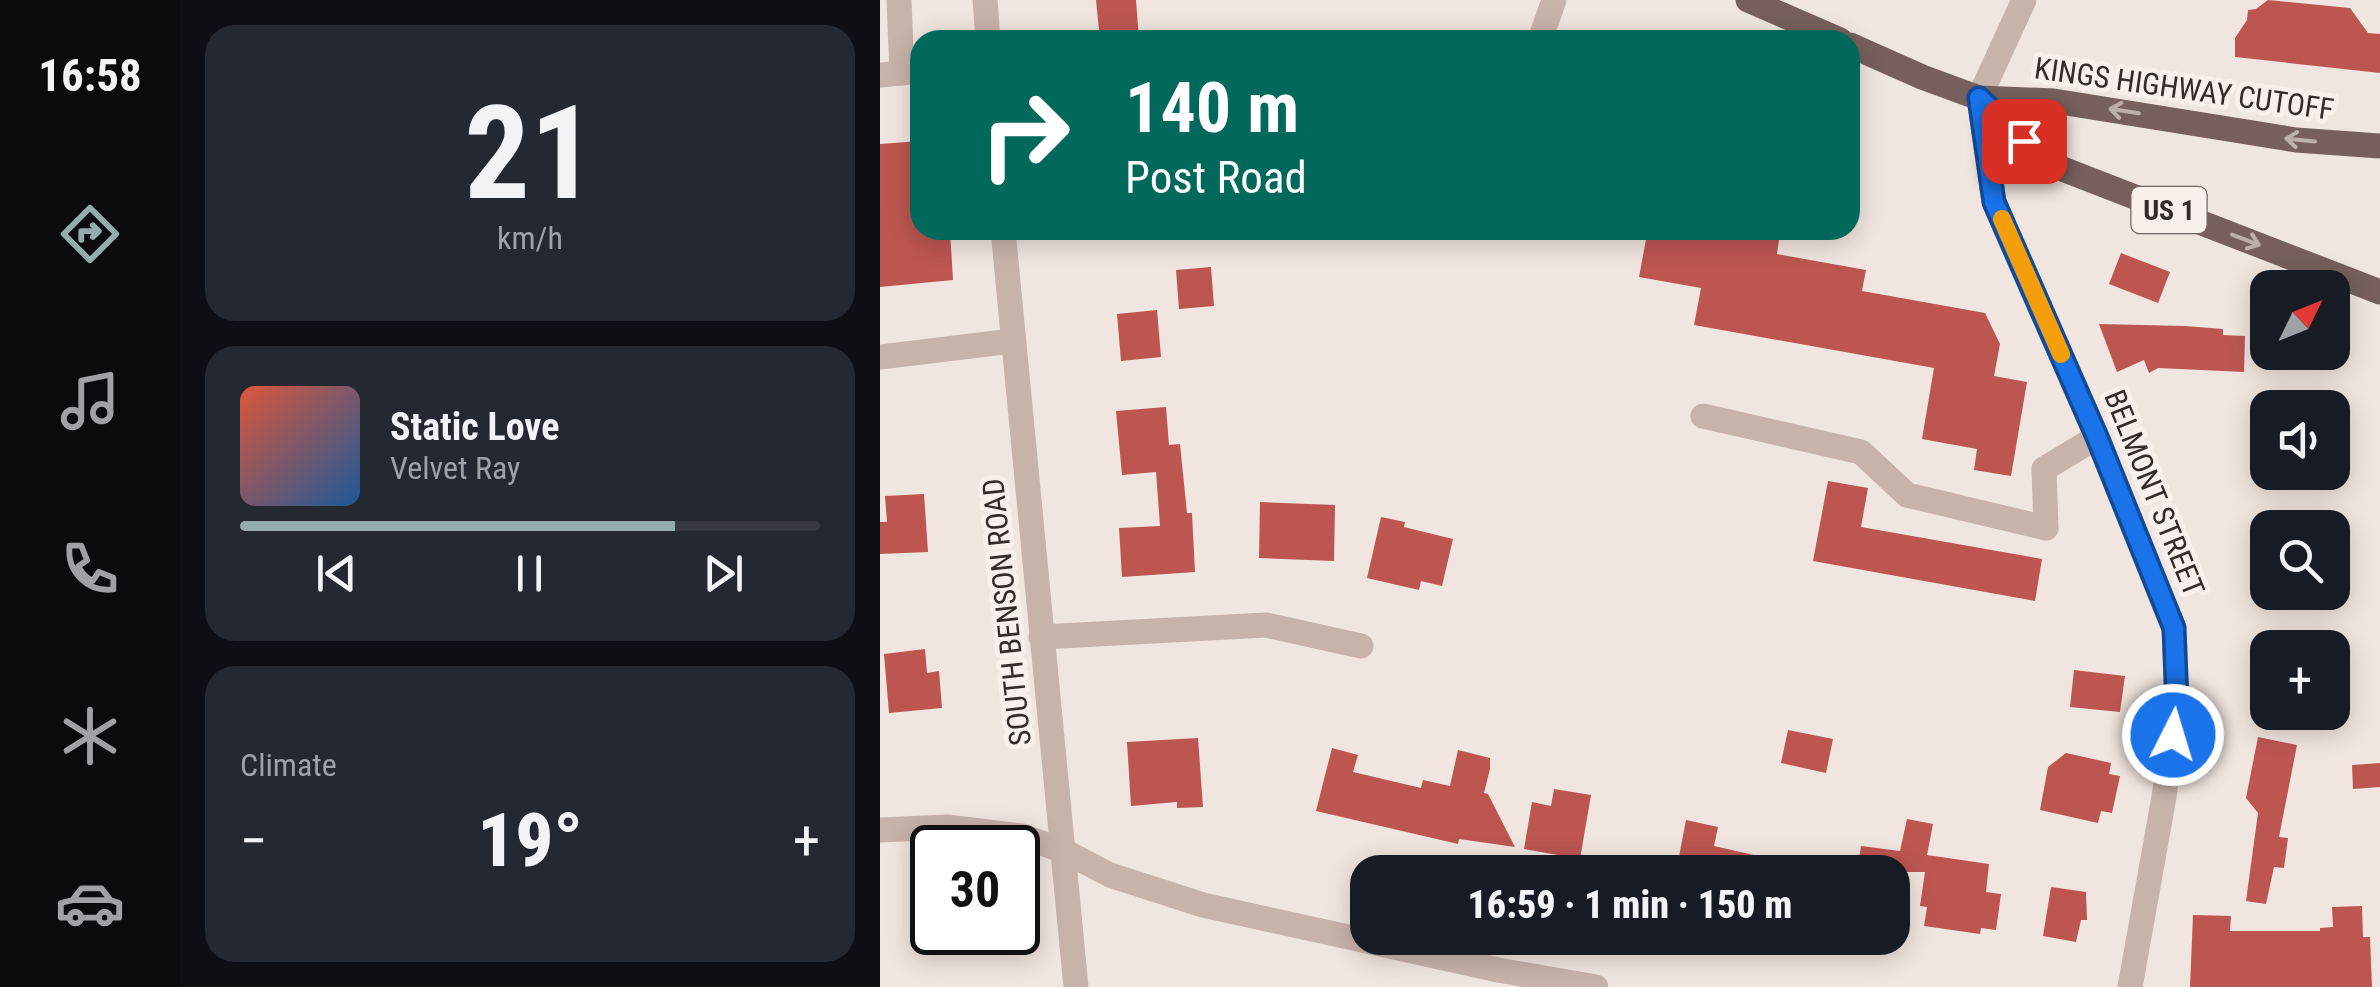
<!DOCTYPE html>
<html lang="en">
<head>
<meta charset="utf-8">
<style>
	:root { --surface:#171b24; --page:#242831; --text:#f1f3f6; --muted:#9ea1a6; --line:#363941; --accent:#94acab }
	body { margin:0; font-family:"Roboto Condensed",sans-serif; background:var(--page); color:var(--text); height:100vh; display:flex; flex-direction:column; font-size:38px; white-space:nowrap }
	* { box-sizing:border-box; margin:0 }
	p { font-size:32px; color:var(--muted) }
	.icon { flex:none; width:55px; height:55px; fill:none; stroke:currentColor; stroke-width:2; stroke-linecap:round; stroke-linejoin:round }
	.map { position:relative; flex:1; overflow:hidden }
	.side { display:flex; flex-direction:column; gap:25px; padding:25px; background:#0d0f14; width:700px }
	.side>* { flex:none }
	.guide { position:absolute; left:30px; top:30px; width:950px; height:210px; border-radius:30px; box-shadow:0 5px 25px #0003; background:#00695c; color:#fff; overflow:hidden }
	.needle { width:65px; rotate:47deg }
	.tools { position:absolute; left:1370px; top:270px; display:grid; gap:20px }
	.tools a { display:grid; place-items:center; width:100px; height:100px; border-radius:20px; background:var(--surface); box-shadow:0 5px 25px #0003; font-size:50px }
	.speed { position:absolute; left:30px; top:825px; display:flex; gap:20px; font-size:50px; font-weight:700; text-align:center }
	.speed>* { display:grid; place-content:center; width:130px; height:130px; border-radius:50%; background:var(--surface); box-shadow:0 5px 25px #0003; line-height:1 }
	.speed .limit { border:5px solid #111; border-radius:15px; background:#fff; color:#111 }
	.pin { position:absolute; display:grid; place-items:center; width:85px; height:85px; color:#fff; margin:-42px; border-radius:20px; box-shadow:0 5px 15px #0006 }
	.me { position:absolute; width:110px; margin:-55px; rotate:5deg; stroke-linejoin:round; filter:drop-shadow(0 0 8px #0008) }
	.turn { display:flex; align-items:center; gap:35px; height:210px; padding:0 50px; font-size:45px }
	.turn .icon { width:130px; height:130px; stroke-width:2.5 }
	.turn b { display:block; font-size:70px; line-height:85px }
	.big { font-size:75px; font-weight:800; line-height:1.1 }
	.side .tile { flex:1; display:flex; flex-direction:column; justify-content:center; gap:15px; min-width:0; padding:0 35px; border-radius:30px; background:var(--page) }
	.side .dial { align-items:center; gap:0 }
	.dial b { font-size:130px; line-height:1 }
	.song { display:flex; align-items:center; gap:30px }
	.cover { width:120px; height:120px; border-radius:15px; background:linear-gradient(135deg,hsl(10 70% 55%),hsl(210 70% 35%)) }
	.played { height:10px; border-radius:5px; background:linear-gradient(90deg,var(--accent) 75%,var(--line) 75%) }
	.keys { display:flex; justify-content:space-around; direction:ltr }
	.heat { display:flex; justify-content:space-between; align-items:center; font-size:55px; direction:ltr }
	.trip { position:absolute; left:470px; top:855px; width:560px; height:100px; border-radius:30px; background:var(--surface); box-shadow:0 5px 25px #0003; font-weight:800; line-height:100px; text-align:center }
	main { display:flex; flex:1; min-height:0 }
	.menu { display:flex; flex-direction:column; width:180px; justify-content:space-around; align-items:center; background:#090b0e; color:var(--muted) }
	.menu .icon { width:70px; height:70px }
	.menu .active { color:var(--accent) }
	.menu b { font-size:45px; color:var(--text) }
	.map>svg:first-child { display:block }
	.building { fill:#bd5651 }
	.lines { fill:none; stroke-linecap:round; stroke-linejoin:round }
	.minor { stroke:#c8b3ab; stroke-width:25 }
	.major { stroke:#77605c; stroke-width:25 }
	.oneway { stroke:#beafab }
	.route-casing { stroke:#114b97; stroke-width:25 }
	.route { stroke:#1a73e8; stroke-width:18 }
	.slow { stroke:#f59e0b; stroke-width:18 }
	.labels { text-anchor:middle; stroke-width:10; stroke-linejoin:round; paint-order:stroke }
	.shield { fill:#f9f0eb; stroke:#716664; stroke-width:2.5 }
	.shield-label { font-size:28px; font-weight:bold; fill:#372b2a }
	.street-label { font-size:30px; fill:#372b2a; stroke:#f9f0eb }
</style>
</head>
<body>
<main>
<nav class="menu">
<b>16:58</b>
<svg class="icon active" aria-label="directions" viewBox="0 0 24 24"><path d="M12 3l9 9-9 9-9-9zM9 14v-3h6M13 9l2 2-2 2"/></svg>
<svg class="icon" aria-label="music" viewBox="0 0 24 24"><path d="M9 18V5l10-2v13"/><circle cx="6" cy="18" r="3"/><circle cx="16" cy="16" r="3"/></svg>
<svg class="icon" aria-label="phone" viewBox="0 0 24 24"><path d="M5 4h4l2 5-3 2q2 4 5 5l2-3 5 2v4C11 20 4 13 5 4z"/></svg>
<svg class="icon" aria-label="climate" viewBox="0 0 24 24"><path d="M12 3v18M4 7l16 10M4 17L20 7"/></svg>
<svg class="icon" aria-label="car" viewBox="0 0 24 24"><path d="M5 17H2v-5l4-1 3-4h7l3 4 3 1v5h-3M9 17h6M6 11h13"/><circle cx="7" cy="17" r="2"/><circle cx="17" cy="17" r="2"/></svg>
</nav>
<section class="side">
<div class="tile dial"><b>21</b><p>km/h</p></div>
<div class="tile">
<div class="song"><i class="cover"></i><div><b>Static Love</b><p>Velvet Ray</p></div></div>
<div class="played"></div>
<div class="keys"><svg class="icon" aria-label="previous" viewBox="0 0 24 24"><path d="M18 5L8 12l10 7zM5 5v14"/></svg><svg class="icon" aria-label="pause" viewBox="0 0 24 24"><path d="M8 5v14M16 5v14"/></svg><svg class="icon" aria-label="next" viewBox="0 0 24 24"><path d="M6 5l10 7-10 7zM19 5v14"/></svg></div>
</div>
<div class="tile"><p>Climate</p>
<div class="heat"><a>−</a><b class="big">19°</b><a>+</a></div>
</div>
</section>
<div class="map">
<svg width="1500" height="987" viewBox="0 0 1500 987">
	<rect width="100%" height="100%" fill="#f1e5df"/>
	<g class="building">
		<polygon points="216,0 256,0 259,40 220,40"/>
		<polygon points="1388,0 1470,8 1488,33 1500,34 1500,73 1355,57 1355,38 1367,20 1368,10 1376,9"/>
		<polygon points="40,141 40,230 70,230 73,280 0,287 0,144"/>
		<polygon points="773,230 840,230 899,240 897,254 986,270 982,291 1105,313 1120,344 1114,376 1147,382 1131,476 1094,470 1097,449 1042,439 1054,368 814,325 821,288 759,277 767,234 772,235"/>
		<polygon points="1241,253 1290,272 1278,303 1229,284"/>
		<polygon points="331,267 334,306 299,309 296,270"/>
		<polygon points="277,310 281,357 241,361 237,314"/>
		<polygon points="1219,324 1305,326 1343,329 1343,335 1365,336 1364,372 1278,368 1269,373 1264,360 1237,372"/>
		<polygon points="286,407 289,445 300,444 307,513 312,513 315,572 242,577 239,528 280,526 276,472 242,475 236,411"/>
		<polygon points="948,481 988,488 981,527 1162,559 1155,601 933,561"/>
		<polygon points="44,494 48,552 0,554 0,522 7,522 5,496"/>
		<polygon points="380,502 455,505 454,561 379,558"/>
		<polygon points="501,517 525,522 524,527 573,539 562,586 541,581 539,590 487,578"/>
		<polygon points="45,649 47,673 59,671 62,708 9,713 4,654"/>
		<polygon points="1194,670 1245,676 1240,712 1190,707"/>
		<polygon points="908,730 953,739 946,773 901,763"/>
		<polygon points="1378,737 1417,745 1399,837 1408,838 1404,868 1394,867 1386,904 1366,901 1378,813 1366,798"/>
		<polygon points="318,738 323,807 297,808 297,802 251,806 247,742"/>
		<polygon points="452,748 478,755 473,772 541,788 543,780 570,786 578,750 610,758 610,769 604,793 608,794 635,847 579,839 578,844 436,811"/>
		<polygon points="1186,753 1231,763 1229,774 1240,776 1232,813 1221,811 1218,823 1160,810 1168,767"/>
		<polygon points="1500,763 1500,787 1473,789 1472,765"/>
		<polygon points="674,789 711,795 700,859 644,849 652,802 671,806"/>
		<polygon points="1027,819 1053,824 1047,855 1109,864 1106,892 1121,894 1116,930 1101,928 1100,934 1044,926 1047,907 1040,906 1045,872 977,872 981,846 1020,851"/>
		<polygon points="806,820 838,827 834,846 904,862 903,872 796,872"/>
		<polygon points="1171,887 1206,892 1207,920 1201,920 1196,942 1163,936"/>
		<polygon points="1482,906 1483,937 1490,937 1492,987 1310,987 1313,915 1351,916 1350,931 1440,931 1440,928 1453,927 1452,907"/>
	</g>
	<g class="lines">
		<g class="minor">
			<polyline points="19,0 22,73"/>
			<polyline points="105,0 108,40"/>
			<polyline points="1144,0 1099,98 1114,202 1217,437 1294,629 1297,704 1284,797 1250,987"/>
			<polyline points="660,40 674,0"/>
			<polyline points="0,75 40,71"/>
			<polyline points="123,230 196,987"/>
			<polyline points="0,357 132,341"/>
			<polyline points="823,416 981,452 1027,495 1166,528 1164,469 1217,437"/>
			<polyline points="161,637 386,625 481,646"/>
			<polyline points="0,830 67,827 142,836 184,851 230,875 323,905 618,970 716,987"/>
		</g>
		<g class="major">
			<polyline points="868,0 960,40"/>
			<polyline points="970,45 1042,77 1099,98 1167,163 1500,292"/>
			<polyline points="1099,98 1174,101 1416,140 1500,146"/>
		</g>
	</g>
	<defs><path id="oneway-shaft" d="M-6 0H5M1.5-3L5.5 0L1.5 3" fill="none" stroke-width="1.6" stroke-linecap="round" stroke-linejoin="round" transform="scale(2.5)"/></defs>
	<g class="oneway">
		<use href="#oneway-shaft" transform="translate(1244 111) rotate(-171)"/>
		<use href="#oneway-shaft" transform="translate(1420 140) rotate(-174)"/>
		<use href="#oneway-shaft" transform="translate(1366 240) rotate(21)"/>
	</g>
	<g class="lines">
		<defs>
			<polyline id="route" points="1144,141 1099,98 1114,202 1217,437 1294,628 1297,704 1293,735"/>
		</defs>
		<use href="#route" class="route-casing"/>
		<use href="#route" class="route"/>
		<polyline class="slow" points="1122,219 1181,354"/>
	</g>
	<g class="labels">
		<rect class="shield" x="1251.5" y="187" width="75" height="46" rx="8"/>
		<g class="shield-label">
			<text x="1289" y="220">US 1</text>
		</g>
		<g class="street-label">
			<text transform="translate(1304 89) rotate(8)" y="10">KINGS HIGHWAY CUTOFF</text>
			<text transform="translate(1274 493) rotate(68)" y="10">BELMONT STREET</text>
			<text transform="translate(127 612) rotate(-96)" y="10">SOUTH BENSON ROAD</text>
		</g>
	</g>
</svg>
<div class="tools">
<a><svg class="needle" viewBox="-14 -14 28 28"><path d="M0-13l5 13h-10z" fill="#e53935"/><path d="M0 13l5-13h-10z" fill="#9ea1a6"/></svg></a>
<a><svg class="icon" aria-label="sound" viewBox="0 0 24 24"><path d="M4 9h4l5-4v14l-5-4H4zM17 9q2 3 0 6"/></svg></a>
<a><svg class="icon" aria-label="search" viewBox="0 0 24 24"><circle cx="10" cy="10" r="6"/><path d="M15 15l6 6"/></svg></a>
<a>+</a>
</div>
<div class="speed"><div class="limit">30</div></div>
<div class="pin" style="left:1144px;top:141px;background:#d93025"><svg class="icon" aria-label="arrive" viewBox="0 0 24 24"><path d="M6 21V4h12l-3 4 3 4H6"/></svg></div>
<svg class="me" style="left:1293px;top:735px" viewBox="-20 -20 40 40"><circle r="17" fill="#1a73e8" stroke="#fff" stroke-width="3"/><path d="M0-11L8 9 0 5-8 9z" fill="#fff"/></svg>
<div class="trip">16:59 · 1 min · 150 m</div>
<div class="guide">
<div class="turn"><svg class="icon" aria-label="right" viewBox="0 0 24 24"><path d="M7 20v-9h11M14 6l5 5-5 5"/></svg><div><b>140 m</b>Post Road</div></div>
</div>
</div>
</main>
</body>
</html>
